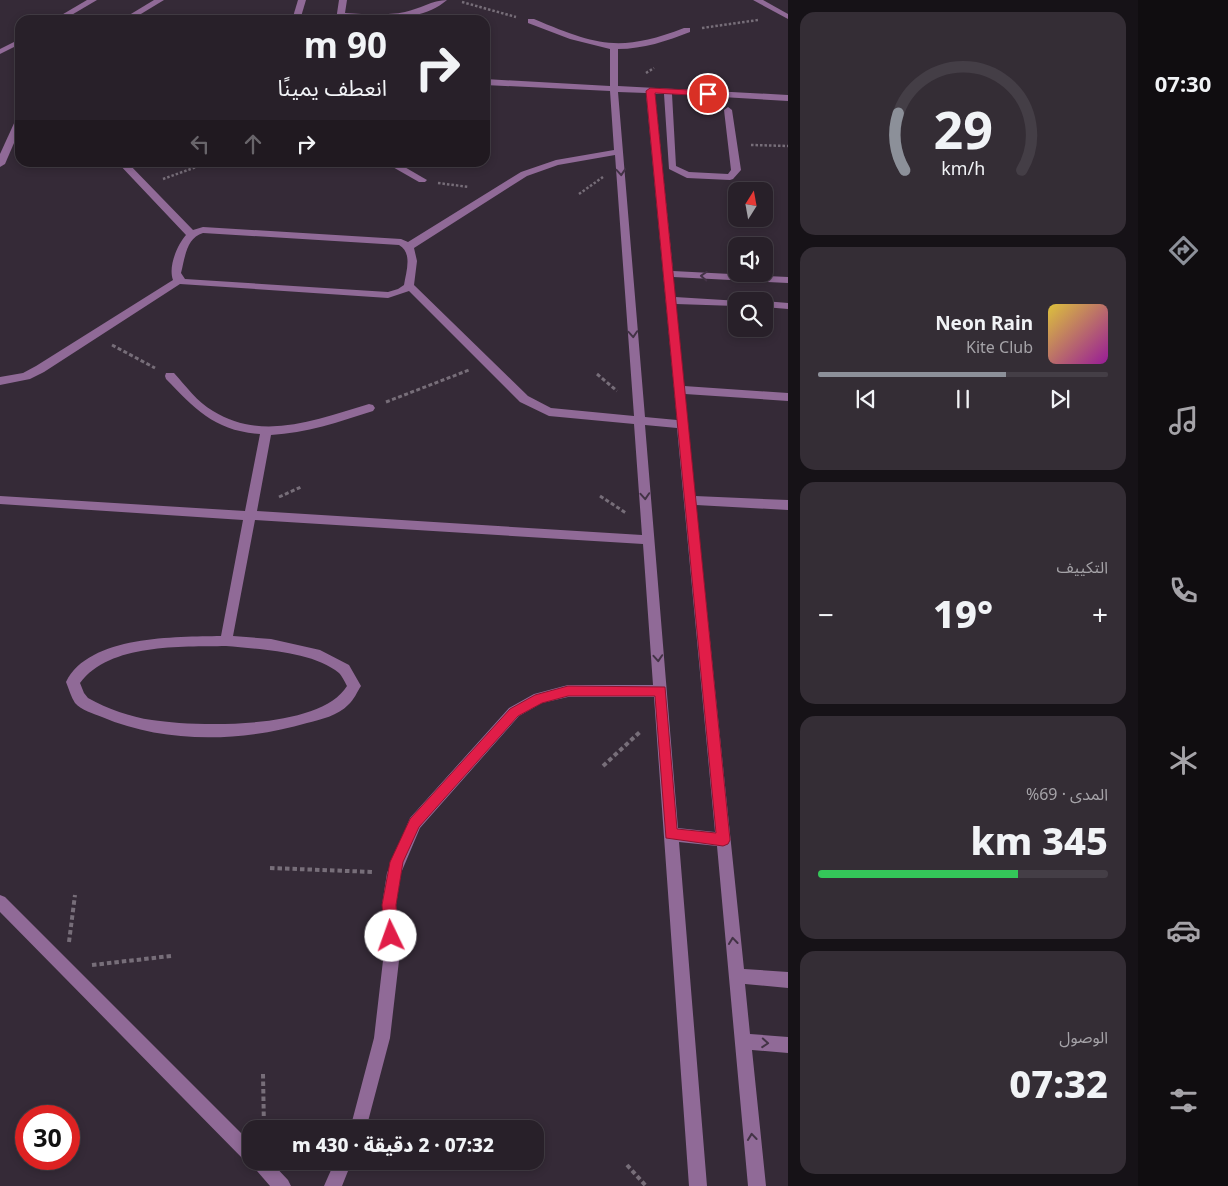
<!DOCTYPE html>
<html lang="ar">
<head>
<meta charset="utf-8">
<style>
	:root { --surface:#282029; --page:#342d35; --text:#f1f3f6; --muted:#a5a3a8; --line:#443e46; --accent:#8c9099 }
	body { margin:0; font-family:"Noto Sans","Noto Sans Arabic",sans-serif; background:var(--page); color:var(--text); direction:rtl; height:100vh; display:flex; flex-direction:column; font-size:19px; white-space:nowrap }
	* { box-sizing:border-box; margin:0 }
	p { font-size:16px; color:var(--muted) }
	.icon { flex:none; width:28px; height:28px; fill:none; stroke:currentColor; stroke-width:2; stroke-linecap:round; stroke-linejoin:round }
	.map { position:relative; flex:1; overflow:hidden; direction:ltr }
	.details { display:flex; flex-direction:column; gap:12px; padding:12px; background:#161217; width:350px }
	.details>* { flex:none }
	.top-card { position:absolute; left:15px; top:15px; width:475px; height:152px; border-radius:15px; box-shadow:0 2px 8px #0003,0 0 0 1px var(--line); direction:rtl; background:#282029; color:var(--text); overflow:hidden }
	.needle { width:32px; rotate:11deg }
	.fabs { position:absolute; left:728px; top:182px; display:grid; gap:10px }
	.fabs a { display:grid; place-items:center; width:45px; height:45px; border-radius:10px; background:var(--surface); box-shadow:0 2px 8px #0003,0 0 0 1px var(--line); font-size:25px }
	.speed { position:absolute; left:15px; top:1105px; display:flex; gap:10px; font-size:25px; font-weight:700; text-align:center }
	.speed>* { display:grid; place-content:center; width:65px; height:65px; border-radius:50%; background:var(--surface); box-shadow:0 2px 8px #0003,0 0 0 1px var(--line); line-height:1 }
	.speed .limit { border:8px solid #d22; background:#fff; color:#111 }
	.pin { position:absolute; display:grid; place-items:center; width:42px; height:42px; color:#fff; margin:-21px; border:2px solid #fff; border-radius:50%; box-shadow:0 1px 5px #0007 }
	.me { position:absolute; width:55px; margin:-28px; rotate:357deg; stroke-linejoin:round; filter:drop-shadow(0 0 4px #0008) }
	.turn { display:flex; align-items:center; gap:18px; height:105px; padding:0 20px; font-size:22px }
	.turn .icon { width:65px; height:65px; stroke-width:2.5 }
	.turn b { display:block; font-size:35px; line-height:42px }
	.lanes { display:flex; align-items:center; height:48px; padding:0 20px; background:#0003; justify-content:center; gap:25px; direction:ltr }
	.lanes .off { opacity:.35 }
	.big { font-size:38px; font-weight:800; line-height:1.1 }
	.details .card { flex:1; display:flex; flex-direction:column; justify-content:center; gap:8px; min-width:0; padding:0 18px; border-radius:15px; background:var(--page) }
	.details .dial { align-items:center; gap:0 }
	.dial svg { height:130px; overflow:visible; fill:none; stroke:var(--line); stroke-width:7; stroke-linecap:round; text-anchor:middle }
	.dial text { fill:var(--text); stroke:none }
	.song { display:flex; align-items:center; gap:15px }
	.cover { width:60px; height:60px; border-radius:8px; background:linear-gradient(135deg,hsl(50 70% 55%),hsl(300 70% 35%)) }
	.played { height:5px; border-radius:2px; background:linear-gradient(90deg,var(--accent) 65%,var(--line) 65%) }
	.keys { display:flex; justify-content:space-around; direction:ltr }
	.heat { display:flex; justify-content:space-between; align-items:center; font-size:28px; direction:ltr }
	.charge { height:8px; border-radius:4px; background:linear-gradient(90deg,#34c759 69%,var(--line) 0) }
	.trip { position:absolute; left:242px; top:1120px; width:302px; height:50px; border-radius:15px; background:var(--surface); box-shadow:0 2px 8px #0003,0 0 0 1px var(--line); font-weight:800; line-height:50px; text-align:center; direction:rtl }
	main { display:flex; flex:1; min-height:0 }
	.dock { display:flex; flex-direction:column; width:90px; justify-content:space-around; align-items:center; background:#100d10; color:var(--muted) }
	.dock .icon { width:35px; height:35px }
	.dock .selected { color:var(--accent) }
	.dock b { font-size:22px; color:var(--text) }
	.map>svg:first-child { display:block }
	.lines { fill:none; stroke-linecap:round; stroke-linejoin:round }
	.path-far2 { stroke:#776e79; stroke-width:2.5; stroke-dasharray:2.5 2; stroke-linecap:butt }
	.path-far1 { stroke:#776e79; stroke-width:3; stroke-dasharray:4 2.5; stroke-linecap:butt }
	.path { stroke:#776e79; stroke-width:4; stroke-dasharray:4.5 3; stroke-linecap:butt }
	.minor { fill:#906a97; fill-rule:evenodd }
	.oneway { stroke:#433346 }
	.route { fill:#e11d48; stroke:#92132f }
</style>
</head>
<body>
<main>
<nav class="dock">
<b>07:30</b>
<svg class="icon selected" aria-label="directions" viewBox="0 0 24 24"><path d="M12 3l9 9-9 9-9-9zM9 14v-3h6M13 9l2 2-2 2"/></svg>
<svg class="icon" aria-label="music" viewBox="0 0 24 24"><path d="M9 18V5l10-2v13"/><circle cx="6" cy="18" r="3"/><circle cx="16" cy="16" r="3"/></svg>
<svg class="icon" aria-label="phone" viewBox="0 0 24 24"><path d="M5 4h4l2 5-3 2q2 4 5 5l2-3 5 2v4C11 20 4 13 5 4z"/></svg>
<svg class="icon" aria-label="climate" viewBox="0 0 24 24"><path d="M12 3v18M4 7l16 10M4 17L20 7"/></svg>
<svg class="icon" aria-label="car" viewBox="0 0 24 24"><path d="M5 17H2v-5l4-1 3-4h7l3 4 3 1v5h-3M9 17h6M6 11h13"/><circle cx="7" cy="17" r="2"/><circle cx="17" cy="17" r="2"/></svg>
<svg class="icon" aria-label="filters" viewBox="0 0 24 24"><path d="M4 7h16M4 17h16"/><circle cx="9" cy="7" r="2"/><circle cx="15" cy="17" r="2"/></svg>
</nav>
<section class="details">
<div class="card dial"><svg viewBox="0 0 100 80">
<path d="M14 69A42 42 0 1 1 86 69"/>
<path d="M14 69A42 42 0 0 1 10 34" stroke="#8c9099"/>
<text x="50" y="56" font-size="32" font-weight="700">29</text>
<text x="50" y="72" font-size="11">km/h</text>
</svg></div>
<div class="card">
<div class="song"><i class="cover"></i><div><b>Neon Rain</b><p>Kite Club</p></div></div>
<div class="played"></div>
<div class="keys"><svg class="icon" aria-label="previous" viewBox="0 0 24 24"><path d="M18 5L8 12l10 7zM5 5v14"/></svg><svg class="icon" aria-label="pause" viewBox="0 0 24 24"><path d="M8 5v14M16 5v14"/></svg><svg class="icon" aria-label="next" viewBox="0 0 24 24"><path d="M6 5l10 7-10 7zM19 5v14"/></svg></div>
</div>
<div class="card"><p>التكييف</p>
<div class="heat"><a>−</a><b class="big">19°</b><a>+</a></div>
</div>
<div class="card"><p>المدى · 69%</p><b class="big">345 km</b><div class="charge"></div></div>
<div class="card"><p>الوصول</p><b class="big">07:32</b></div>
</section>
<div class="map">
<svg width="788" height="1186" viewBox="0 0 788 1186">
	<rect width="100%" height="100%" fill="#352a37"/>
	<g class="lines">
		<g class="path-far2">
			<polyline points="462,2 516,17"/>
			<polyline points="702,28 758,20"/>
			<polyline points="646,73 654,68"/>
			<polyline points="751,145 788,146"/>
			<polyline points="163,179 210,162"/>
			<polyline points="438,183 469,187"/>
			<polyline points="579,194 603,177"/>
		</g>
		<g class="path-far1">
			<polyline points="112,345 155,368"/>
			<polyline points="597,374 617,391"/>
			<polyline points="386,402 469,370"/>
			<polyline points="600,496 626,513"/>
			<polyline points="279,497 301,487"/>
		</g>
		<g class="path">
			<polyline points="603,766 641,731"/>
			<polyline points="270,868 374,872"/>
			<polyline points="69,942 75,895"/>
			<polyline points="92,965 171,956"/>
			<polyline points="263,1074 264,1129"/>
			<polyline points="382,1126 404,1129"/>
			<polyline points="627,1165 646,1186"/>
		</g>
		<g class="minor">
			<polygon points="87,0 97,0 63,20 53,20"/>
			<polygon points="154,0 164,0 131,20 121,20"/>
			<polygon points="298,0 306,0 300,20 292,20"/>
			<path d="M 339,0 L 347,0 L 345,13 C 365,14 385,16 405,12 C 420,9 432,0 447,0 C 420,23 377,19 344,18 L 344,20 L 336,20 Z"/>
			<polygon points="753,0 763,0 788,14 788,19"/>
			<path d="M 528,19 L 534,19 C 596,45 619,53 684,28 L 690,28 L 690,32 C 667,41 643,49 618,49 L 618,86 L 788,95 L 788,101 L 672,94 L 676,166 L 689,172 L 728,174 L 731,170 L 724,110 L 728,107 L 732,110 L 741,170 L 733,179 L 730,180 L 687,178 L 669,169 L 664,94 L 655,94 L 673,271 L 788,277 L 788,283 L 673,277 L 675,297 L 740,301 L 736,301 L 736,306 L 676,304 L 684,386 L 788,393 L 788,401 L 685,394 L 695,496 L 788,500 L 788,510 L 696,505 L 744,969 L 788,972 L 788,988 L 745,984 L 750,1034 L 788,1037 L 788,1053 L 752,1050 L 766,1186 L 748,1186 L 717,846 L 679,842 L 707,1186 L 689,1186 L 654,697 L 568,697 L 542,703 L 519,716 L 420,828 L 401,873 L 396,905 L 400,952 L 390,1038 L 366,1129 L 350,1129 L 374,1038 L 384,952 L 382,905 L 387,873 L 410,818 L 509,708 L 534,694 L 568,685 L 653,685 L 643,544 L 255,520 L 233,636 L 271,639 L 320,650 L 349,665 L 361,686 C 357,692 354,700 348,705 C 339,715 320,720 307,723 C 242,742 165,744 102,717 C 94,714 81,710 75,703 C 71,697 69,689 66,682 C 89,635 176,637 221,636 L 243,520 L 0,504 L 0,496 L 245,511 L 260,434 C 215,431 195,409 166,379 L 165,376 L 166,373 L 174,373 C 186,386 197,402 213,411 C 263,442 318,419 369,404 L 373,405 L 375,408 L 373,411 C 339,422 306,433 271,435 L 257,511 L 642,535 L 634,424 L 549,416 L 520,402 L 409,291 L 388,298 L 180,284 L 44,372 L 30,379 L 0,385 L 0,377 L 23,373 L 36,366 L 173,280 C 168,267 177,245 186,235 L 117,162 L 127,162 L 193,230 L 203,227 L 401,239 L 408,242 L 521,172 L 556,160 L 614,150 L 610,91 L 485,85 L 485,79 L 610,86 L 610,49 L 570,39 L 528,23 ZM 618,92 L 646,93 L 677,420 L 645,417 ZM 615,155 L 634,416 L 551,408 L 528,396 L 414,285 L 417,261 L 414,248 L 527,176 L 558,165 ZM 203,233 L 399,245 C 413,253 406,272 404,285 L 398,289 L 388,292 L 185,279 L 181,273 C 185,258 186,238 203,233 ZM 645,425 L 677,428 L 715,832 L 678,828 ZM 226,646 C 258,649 313,651 339,673 C 342,676 345,682 347,686 C 320,730 198,727 152,720 C 130,717 108,709 88,698 L 84,693 L 80,683 C 110,643 181,647 226,646 Z"/>
			<polygon points="20,39 20,44 0,54 0,49"/>
			<polygon points="20,116 20,129 5,164 0,167 0,154 16,119"/>
			<polygon points="384,162 396,162 427,180 425,182 419,182"/>
			<polygon points="762,301 764,301 788,303 788,309 764,307 764,301"/>
			<polygon points="0,895 5,897 251,1143 251,1161 270,1161 288,1180 291,1186 270,1186 250,1163 245,1161 0,912"/>
			<polygon points="335,1161 352,1161 342,1186 324,1186"/>
		</g>
	</g>
	<defs><path id="oneway-chevron" d="M-2-3.5L2.5 0L-2 3.5" fill="none" stroke-width="1.6" stroke-linecap="round" stroke-linejoin="round" transform="scale(1.25)"/></defs>
	<g class="oneway">
		<use href="#oneway-chevron" transform="translate(621 172) rotate(86)"/>
		<use href="#oneway-chevron" transform="translate(704 276) rotate(-177)"/>
		<use href="#oneway-chevron" transform="translate(633 334) rotate(86)"/>
		<use href="#oneway-chevron" transform="translate(645 496) rotate(86)"/>
		<use href="#oneway-chevron" transform="translate(658 658) rotate(86)"/>
		<use href="#oneway-chevron" transform="translate(733 941) rotate(-96)"/>
		<use href="#oneway-chevron" transform="translate(765 1043) rotate(4)"/>
		<use href="#oneway-chevron" transform="translate(752 1137) rotate(-96)"/>
	</g>
	<polygon class="route" points="650,88 708,91 712,94 708,96 655,93 730,840 728,844 723,846 666,838 655,696 568,696 542,703 518,716 419,827 403,862 396,905 398,936 396,941 391,943 386,941 382,905 390,862 410,819 510,709 535,695 568,686 665,687 677,829 716,833 646,91"/>
</svg>
<div class="fabs">
<a><svg class="needle" viewBox="-14 -14 28 28"><path d="M0-13l5 13h-10z" fill="#e53935"/><path d="M0 13l5-13h-10z" fill="#a5a3a8"/></svg></a>
<a><svg class="icon" aria-label="sound" viewBox="0 0 24 24"><path d="M4 9h4l5-4v14l-5-4H4zM17 9q2 3 0 6"/></svg></a>
<a><svg class="icon" aria-label="search" viewBox="0 0 24 24"><circle cx="10" cy="10" r="6"/><path d="M15 15l6 6"/></svg></a>
</div>
<div class="speed"><div class="limit">30</div></div>
<div class="pin" style="left:708px;top:94px;background:#d93025"><svg class="icon" aria-label="arrive" viewBox="0 0 24 24"><path d="M6 21V4h12l-3 4 3 4H6"/></svg></div>
<svg class="me" style="left:391px;top:936px" viewBox="-20 -20 40 40"><circle r="19" fill="#fff"/><path d="M0-13L10 11 0 6-10 11z" fill="#e11d48"/></svg>
<div class="trip">07:32 · 2 دقيقة · 430 m</div>
<div class="top-card">
<div class="turn"><svg class="icon" aria-label="right" viewBox="0 0 24 24"><path d="M7 20v-9h11M14 6l5 5-5 5"/></svg><div><b>90 m</b>انعطف يمينًا</div></div>
<div class="lanes"><svg class="icon off" aria-label="left" viewBox="0 0 24 24"><path d="M17 20v-9H6M10 6l-5 5 5 5"/></svg><svg class="icon off" aria-label="ahead" viewBox="0 0 24 24"><path d="M12 20V5M6 11l6-6 6 6"/></svg><svg class="icon" aria-label="right" viewBox="0 0 24 24"><path d="M7 20v-9h11M14 6l5 5-5 5"/></svg></div>
</div>
</div>
</main>
</body>
</html>
